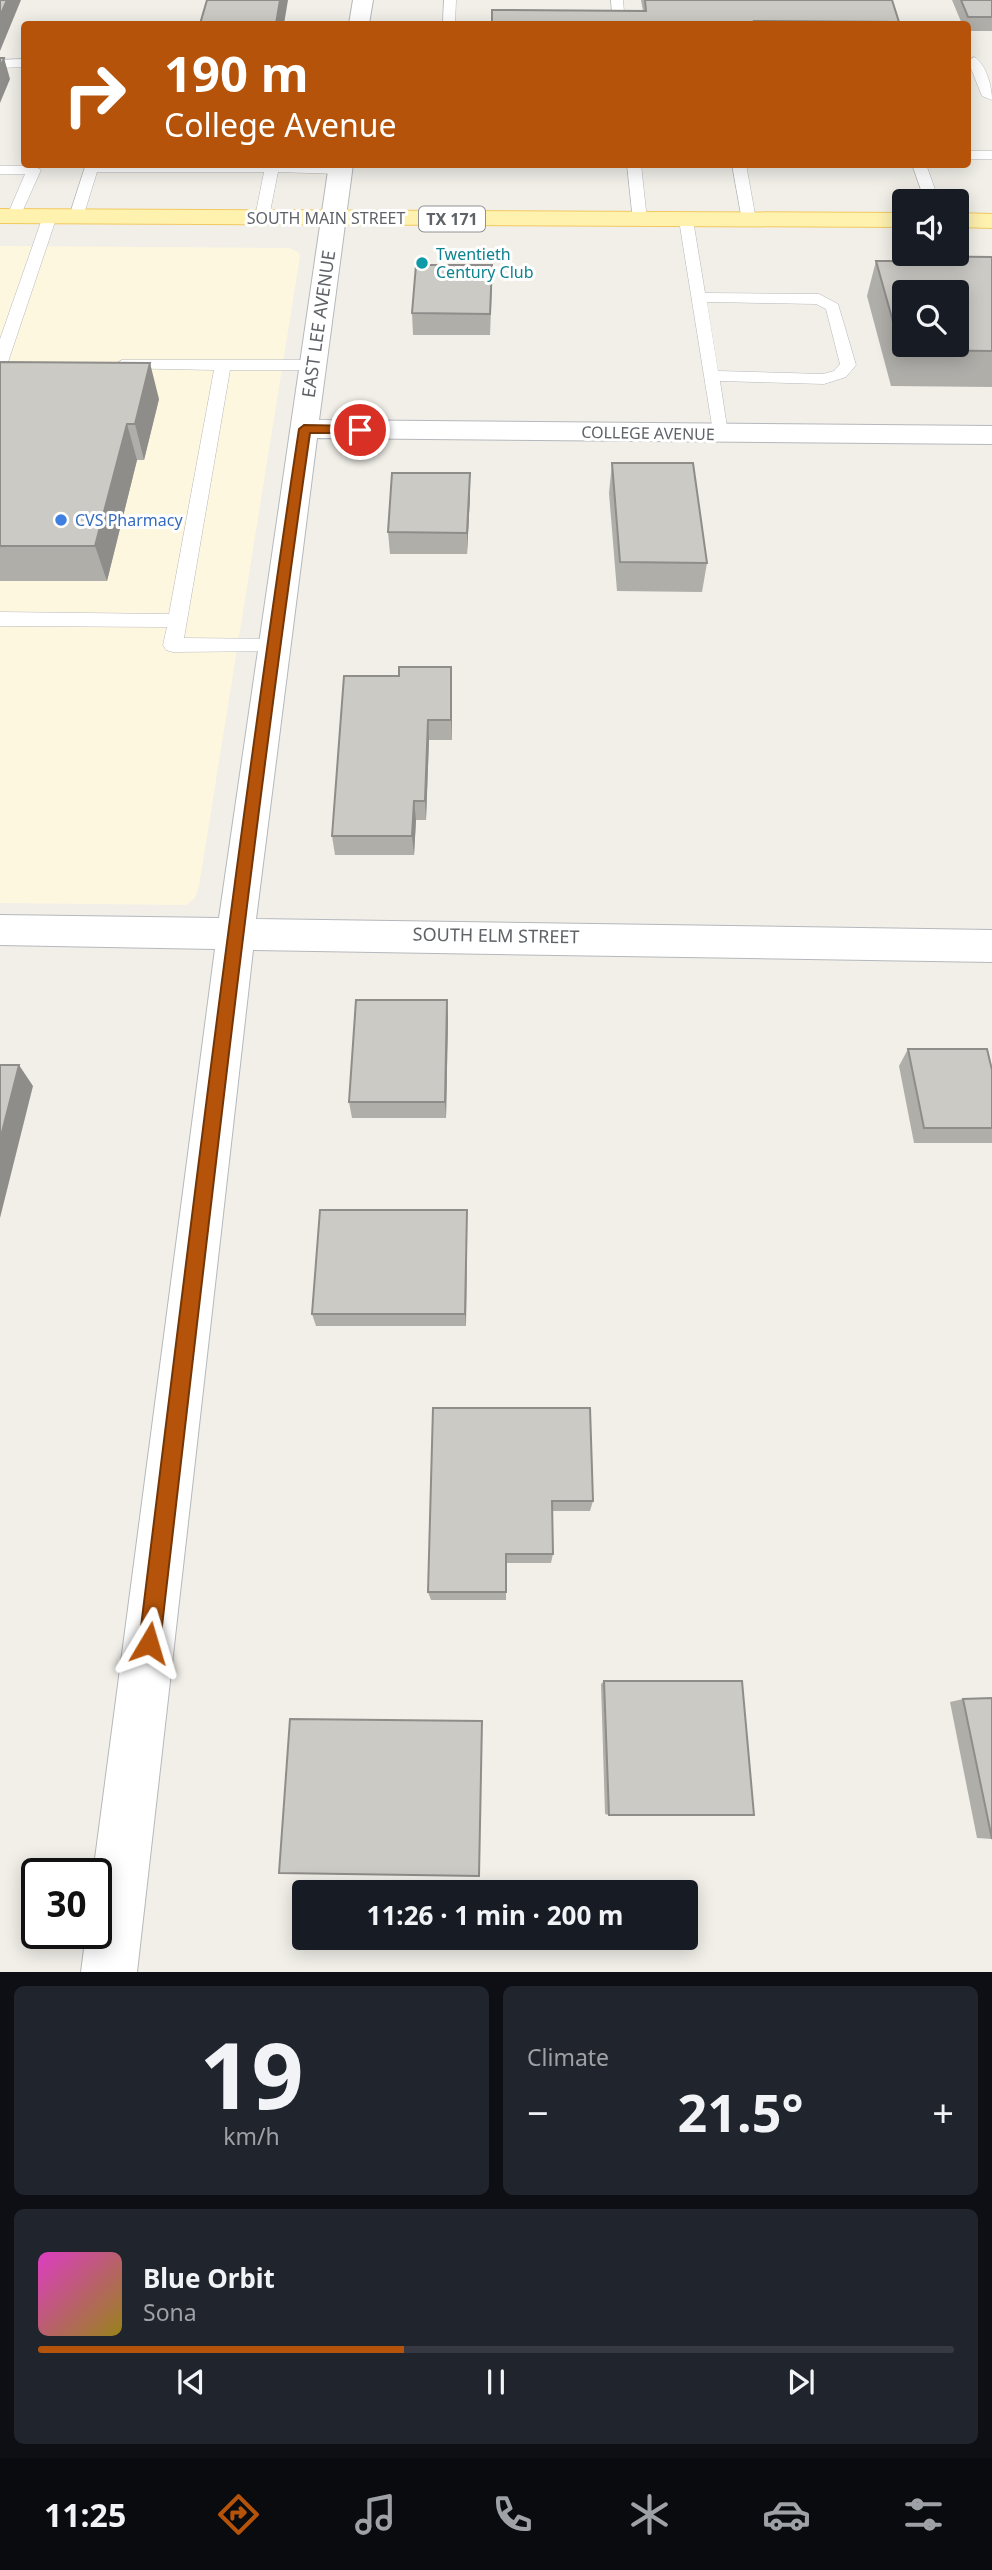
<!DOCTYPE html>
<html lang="en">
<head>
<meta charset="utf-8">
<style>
	:root { --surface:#171b24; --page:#20242c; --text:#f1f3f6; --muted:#9ea1a6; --line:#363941; --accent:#b45309 }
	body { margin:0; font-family:"Noto Sans",sans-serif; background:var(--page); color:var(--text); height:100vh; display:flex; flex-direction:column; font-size:26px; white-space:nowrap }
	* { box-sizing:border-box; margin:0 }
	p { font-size:23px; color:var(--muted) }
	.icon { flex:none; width:38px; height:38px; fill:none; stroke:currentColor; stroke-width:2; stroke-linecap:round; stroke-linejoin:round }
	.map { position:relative; height:1972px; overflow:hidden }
	.side { display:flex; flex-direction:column; gap:14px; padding:14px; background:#0d0f14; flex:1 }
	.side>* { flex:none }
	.top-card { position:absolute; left:21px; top:21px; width:950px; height:147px; border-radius:7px; box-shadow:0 4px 18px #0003; background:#b45309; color:#fff; overflow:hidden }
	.buttons { position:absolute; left:892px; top:189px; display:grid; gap:14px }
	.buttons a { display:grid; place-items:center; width:77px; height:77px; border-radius:7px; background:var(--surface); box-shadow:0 4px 18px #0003; font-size:35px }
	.speed { position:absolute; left:21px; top:1858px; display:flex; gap:14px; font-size:35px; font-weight:700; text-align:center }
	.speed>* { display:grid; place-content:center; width:91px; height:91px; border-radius:50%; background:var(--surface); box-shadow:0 4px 18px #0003; line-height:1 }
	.speed .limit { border:4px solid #111; border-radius:10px; background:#fff; color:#111 }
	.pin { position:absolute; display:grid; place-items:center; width:60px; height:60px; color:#fff; margin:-30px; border:4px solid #fff; border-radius:50%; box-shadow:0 2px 7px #0007 }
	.me { position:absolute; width:77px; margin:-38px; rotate:7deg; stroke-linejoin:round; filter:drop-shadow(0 0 5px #0008) }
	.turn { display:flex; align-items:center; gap:24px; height:147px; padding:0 28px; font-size:32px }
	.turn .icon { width:91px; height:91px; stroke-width:2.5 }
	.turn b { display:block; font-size:49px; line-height:60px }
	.big { font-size:52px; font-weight:700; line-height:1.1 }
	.side .card { flex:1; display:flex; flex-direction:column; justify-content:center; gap:10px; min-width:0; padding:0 24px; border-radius:10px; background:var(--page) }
	.side .dial { align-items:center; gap:0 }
	.dial b { font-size:91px; line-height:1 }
	.song { display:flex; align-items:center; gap:21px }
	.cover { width:84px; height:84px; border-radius:10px; background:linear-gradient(135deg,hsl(310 70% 55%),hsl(50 70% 35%)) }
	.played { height:7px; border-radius:4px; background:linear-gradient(90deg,var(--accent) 40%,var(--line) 40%) }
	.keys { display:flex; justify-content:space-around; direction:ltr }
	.heat { display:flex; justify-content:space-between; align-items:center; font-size:38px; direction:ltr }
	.side .tiles { flex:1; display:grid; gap:14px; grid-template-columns:1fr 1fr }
	.card:last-child { grid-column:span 2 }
	.trip { position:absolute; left:292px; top:1880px; width:406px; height:70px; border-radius:7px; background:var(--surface); box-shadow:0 4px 18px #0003; font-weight:700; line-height:70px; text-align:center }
	.tabs { display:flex; height:112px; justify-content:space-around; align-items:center; background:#090b0e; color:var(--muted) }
	.tabs .icon { width:49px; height:49px }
	.tabs .selected { color:var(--accent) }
	.tabs b { font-size:32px; color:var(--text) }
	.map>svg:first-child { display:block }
	.commercial { fill:#fef7e0 }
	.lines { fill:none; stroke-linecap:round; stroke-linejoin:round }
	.lane-casing { stroke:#b5b8bc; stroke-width:1 }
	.street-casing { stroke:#b5b8bc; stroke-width:2 }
	.primary-casing { stroke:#f2c960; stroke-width:2 }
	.lane { fill:#fff; fill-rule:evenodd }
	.street { fill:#fff; fill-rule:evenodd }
	.primary { fill:#fff2af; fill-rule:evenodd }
	.wall { fill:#afaea9 }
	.shaded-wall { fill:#8f8d8a }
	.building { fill:#cccac5; stroke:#8f8d8a; stroke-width:2; fill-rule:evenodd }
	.route { fill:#b45309; stroke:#753606; stroke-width:2 }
	.culture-dot { fill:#0f9aa8; stroke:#fff; stroke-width:2.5 }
	.shop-dot { fill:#3f7fe0; stroke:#fff; stroke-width:2.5 }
	.labels { text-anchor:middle; stroke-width:6; stroke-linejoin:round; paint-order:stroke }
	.far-street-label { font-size:16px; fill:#5f6368; stroke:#fff }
	.shield { fill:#fff; stroke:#8f9295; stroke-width:2 }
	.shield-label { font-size:16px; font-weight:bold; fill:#5f6368 }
	.far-culture-label { font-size:16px; fill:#0d838f; stroke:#fff; text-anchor:start }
	.far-shop-label { font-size:16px; fill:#366cbe; stroke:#fff; text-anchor:start }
	.street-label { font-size:18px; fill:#5f6368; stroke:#fff }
</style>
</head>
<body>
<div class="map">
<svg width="992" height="1972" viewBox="0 0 992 1972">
	<rect width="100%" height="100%" fill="#f1efe8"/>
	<polygon class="commercial" points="0,246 289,248 298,252 300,256 199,886 195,898 186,905 0,903"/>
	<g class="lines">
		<defs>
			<g id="lane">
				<polygon points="444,0 456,0 455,24 443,24"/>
				<polygon points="611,0 623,0 625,24 613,24"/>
				<path d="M 974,57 C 986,63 992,87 992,100 L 982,96 L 968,61 Z"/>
				<polygon points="24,59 24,67 0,68 0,60"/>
				<rect x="968" y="151" width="24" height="8"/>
				<path d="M 86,164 C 118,164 336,160 347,170 L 340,174 L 278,172 L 269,217 L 262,221 L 255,217 L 264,172 L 97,172 L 83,217 L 76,221 L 69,217 Z"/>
				<polygon points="627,164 641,164 647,220 645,223 640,224 633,220"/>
				<polygon points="732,164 746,164 756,220 754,223 749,224 742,220"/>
				<polygon points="912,164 926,164 939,201 925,201"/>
				<polygon points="0,166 34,166 41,170 19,219 9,219 7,216 25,174 0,174"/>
				<polygon points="50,212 57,216 8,362 0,367 0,339 43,216"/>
				<path d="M 686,216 L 693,220 L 705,293 L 819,294 L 838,304 L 856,365 L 846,377 L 824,384 L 720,381 L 728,434 L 726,438 L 714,438 L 679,220 ZM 707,302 L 816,304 L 826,309 L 840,364 L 834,371 L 823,374 L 718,371 Z"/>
				<polygon points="122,360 313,360 321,365 313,370 230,370 184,638 273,639 280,641 283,646 280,651 173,652 166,650 163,645 167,627 0,626 0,612 169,614 214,370 116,368 114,365"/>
			</g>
			<g id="street">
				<polygon points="353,0 373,0 369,24 349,24"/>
				<polygon points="329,164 353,164 319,420 992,426 992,444 317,438 256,919 992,930 992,962 253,950 137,1972 81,1972 86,1934 96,1934 96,1874 93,1874 215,949 0,945 0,915 219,918"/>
			</g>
			<g id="primary">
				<polygon points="0,209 905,213 905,227 0,223"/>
				<polygon points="957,213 992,214 992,228 957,227"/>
			</g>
		</defs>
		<use href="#lane" class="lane-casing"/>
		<use href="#street" class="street-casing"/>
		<use href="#primary" class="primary-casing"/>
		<use href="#lane" class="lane"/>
		<use href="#street" class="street"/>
		<use href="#primary" class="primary"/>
	</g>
	<g class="wall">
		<polygon points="641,0 892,0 899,22 899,24 492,24 643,11"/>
		<polygon points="952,0 992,0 992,31 968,31 968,24 962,24"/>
		<polygon points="902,256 992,257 992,387 891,386 867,296 876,261 901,261"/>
		<polygon points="492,286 490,335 413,335 412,313"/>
		<polygon points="0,362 159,399 144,460 137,460 107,581 0,581"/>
		<polygon points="612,463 707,563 702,592 617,591 609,493"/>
		<polygon points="470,495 467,554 390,554 388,532"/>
		<polygon points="399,676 452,687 452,740 429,740 426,820 416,820 414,855 335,855 332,836"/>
		<polygon points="447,1000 448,1018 446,1118 352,1118 349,1102"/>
		<polygon points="908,1049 992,1070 992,1143 914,1143 899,1066"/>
		<polygon points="467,1224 466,1326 316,1326 312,1314"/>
		<polygon points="433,1408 593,1501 590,1511 552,1511 553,1554 551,1563 506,1563 506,1600 431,1600 428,1592"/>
		<polygon points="604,1681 609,1815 605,1814 601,1684"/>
		<polygon points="963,1699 992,1839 977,1838 950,1702"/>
	</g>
	<g class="shaded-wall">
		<polygon points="7,0 21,0 0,51 0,16"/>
		<polygon points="280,0 288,0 284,24 276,24"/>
		<polygon points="4,58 10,79 0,103 0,68"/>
		<polygon points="150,363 159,399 144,460 135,424"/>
		<polygon points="127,424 137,460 107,581 95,546"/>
		<polygon points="470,473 470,495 467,554 467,533"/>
		<polygon points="451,667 452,687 452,740 451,720"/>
		<polygon points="428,720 429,740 426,820 425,801"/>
		<polygon points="414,801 416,820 414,855 412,836"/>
		<polygon points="447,1000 448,1018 446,1118 445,1102"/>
		<polygon points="19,1065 33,1086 0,1218 0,1140"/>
		<polygon points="467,1210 467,1224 466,1326 465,1314"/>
	</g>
	<g class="building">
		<polygon points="0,0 7,0 0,16"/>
		<polygon points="207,0 280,0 276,24 200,24"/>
		<polygon points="645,0 892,0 899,22 754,21 755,24 492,24 492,10 646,11"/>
		<polygon points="961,0 992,0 992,17 968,17"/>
		<polygon points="0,58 4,58 0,68"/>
		<path d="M 902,256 L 992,257 L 992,351 L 901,350 L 876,261 L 904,261 ZM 905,292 L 957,292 L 957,345 L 905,345 Z"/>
		<polygon points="416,265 492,265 490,314 412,313"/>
		<polygon points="0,362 150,363 135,424 127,424 95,546 0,546"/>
		<polygon points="612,463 693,463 707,563 620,562"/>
		<polygon points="392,473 470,473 467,533 388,532"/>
		<polygon points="399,667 451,667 451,720 428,720 425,801 414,801 412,836 332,836 344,676 399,676"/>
		<polygon points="356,1000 447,1000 445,1102 349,1102"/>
		<polygon points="908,1049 987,1049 992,1070 992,1128 924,1128"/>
		<polygon points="0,1065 19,1065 0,1140"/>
		<polygon points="320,1210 467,1210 465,1314 312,1314"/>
		<polygon points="433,1408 590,1408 593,1501 552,1501 553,1554 506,1554 506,1592 428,1592"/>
		<polygon points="604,1681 742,1681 754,1815 609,1815"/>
		<polygon points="992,1698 992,1839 963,1699"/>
		<polygon points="290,1719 482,1721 479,1876 279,1873"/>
	</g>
	<path class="route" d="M 304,425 L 360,426 L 366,430 L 360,433 L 310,433 C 252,835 207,1239 160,1643 L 157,1650 L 149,1654 L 142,1650 L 139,1643 C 189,1238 238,833 299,429 Z"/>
	<circle class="culture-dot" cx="422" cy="263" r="7"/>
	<circle class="shop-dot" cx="61" cy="520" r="7"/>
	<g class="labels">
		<g class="far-street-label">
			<text x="326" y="224">SOUTH MAIN STREET</text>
			<text transform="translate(648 433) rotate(1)" y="6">COLLEGE AVENUE</text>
		</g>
		<rect class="shield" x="419" y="206.5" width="66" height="25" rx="5"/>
		<g class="shield-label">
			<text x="452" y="225">TX 171</text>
		</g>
		<g class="far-culture-label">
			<text x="436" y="260">Twentieth<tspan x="436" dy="18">Century Club</tspan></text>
		</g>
		<g class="far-shop-label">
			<text x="75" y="526">CVS Pharmacy</text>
		</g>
		<g class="street-label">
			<text transform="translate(319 324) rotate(-82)" y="6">EAST LEE AVENUE</text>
			<text transform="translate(496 936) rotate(1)" y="6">SOUTH ELM STREET</text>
		</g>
	</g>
</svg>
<div class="buttons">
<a><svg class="icon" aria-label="sound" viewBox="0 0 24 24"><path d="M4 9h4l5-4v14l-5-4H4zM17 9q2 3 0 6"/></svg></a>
<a><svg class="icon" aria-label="search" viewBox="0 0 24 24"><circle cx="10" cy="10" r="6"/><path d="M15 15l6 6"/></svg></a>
</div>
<div class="speed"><div class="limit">30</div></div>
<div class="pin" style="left:360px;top:430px;background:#d93025"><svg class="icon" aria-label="arrive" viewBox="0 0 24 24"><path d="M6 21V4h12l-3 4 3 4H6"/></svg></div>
<svg class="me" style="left:149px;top:1643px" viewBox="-20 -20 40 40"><path d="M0-17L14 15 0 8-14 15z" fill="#b45309" stroke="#fff" stroke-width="4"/></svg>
<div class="trip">11:26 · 1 min · 200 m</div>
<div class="top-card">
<div class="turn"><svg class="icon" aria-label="right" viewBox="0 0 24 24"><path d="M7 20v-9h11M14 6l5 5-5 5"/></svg><div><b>190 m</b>College Avenue</div></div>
</div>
</div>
<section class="side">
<div class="tiles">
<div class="card dial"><b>19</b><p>km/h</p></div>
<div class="card"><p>Climate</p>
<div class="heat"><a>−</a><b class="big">21.5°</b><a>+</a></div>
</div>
<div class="card">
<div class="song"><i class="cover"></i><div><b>Blue Orbit</b><p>Sona</p></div></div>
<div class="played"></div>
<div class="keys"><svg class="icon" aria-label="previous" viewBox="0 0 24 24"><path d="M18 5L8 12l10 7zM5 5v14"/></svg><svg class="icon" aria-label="pause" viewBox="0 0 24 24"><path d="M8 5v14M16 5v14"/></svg><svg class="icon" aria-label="next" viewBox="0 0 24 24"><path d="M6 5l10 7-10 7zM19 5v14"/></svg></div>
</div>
</div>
</section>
<nav class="tabs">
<b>11:25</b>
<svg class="icon selected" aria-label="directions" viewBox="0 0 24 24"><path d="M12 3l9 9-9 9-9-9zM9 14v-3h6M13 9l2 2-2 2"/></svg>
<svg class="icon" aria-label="music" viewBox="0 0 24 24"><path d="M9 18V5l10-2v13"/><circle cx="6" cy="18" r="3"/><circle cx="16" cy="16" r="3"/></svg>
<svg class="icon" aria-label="phone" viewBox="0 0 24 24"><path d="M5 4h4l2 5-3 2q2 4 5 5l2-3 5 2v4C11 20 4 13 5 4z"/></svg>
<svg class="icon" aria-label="climate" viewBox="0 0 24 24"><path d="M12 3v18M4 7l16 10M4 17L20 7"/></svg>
<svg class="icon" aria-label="car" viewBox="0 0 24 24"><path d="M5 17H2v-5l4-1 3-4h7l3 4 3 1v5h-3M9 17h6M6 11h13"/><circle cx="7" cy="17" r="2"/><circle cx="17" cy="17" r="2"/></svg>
<svg class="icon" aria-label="filters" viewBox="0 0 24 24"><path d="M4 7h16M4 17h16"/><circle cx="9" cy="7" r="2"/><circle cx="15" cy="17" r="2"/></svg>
</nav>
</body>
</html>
